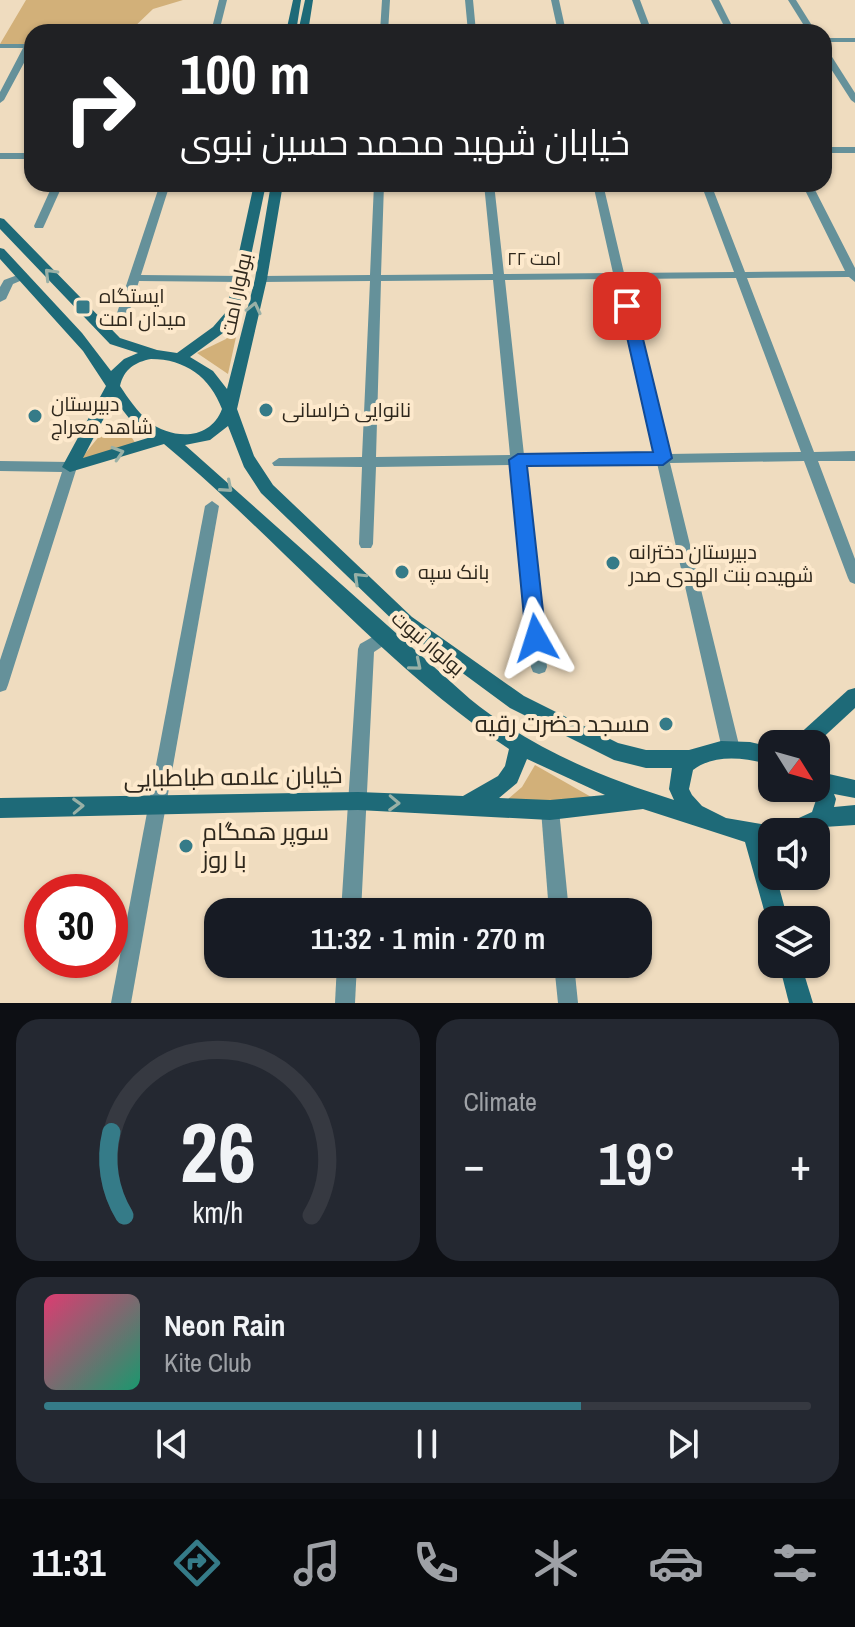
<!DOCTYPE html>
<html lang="en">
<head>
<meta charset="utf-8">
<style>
	:root { --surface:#171b24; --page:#242831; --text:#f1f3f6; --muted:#9ea1a6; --line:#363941; --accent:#357b88 }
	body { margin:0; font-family:"Archivo Narrow",Cairo,sans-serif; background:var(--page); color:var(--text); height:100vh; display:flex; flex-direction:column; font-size:30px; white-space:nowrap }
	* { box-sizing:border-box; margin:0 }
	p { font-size:26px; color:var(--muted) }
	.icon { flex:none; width:44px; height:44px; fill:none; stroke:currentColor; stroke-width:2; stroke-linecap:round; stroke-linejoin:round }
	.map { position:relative; height:1003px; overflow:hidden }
	.side { display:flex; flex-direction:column; gap:16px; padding:16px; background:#0d0f14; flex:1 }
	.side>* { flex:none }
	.top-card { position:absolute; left:24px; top:24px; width:808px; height:168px; border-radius:24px; box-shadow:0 2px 6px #0004; background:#202124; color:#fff; overflow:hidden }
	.needle { width:52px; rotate:127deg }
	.controls { position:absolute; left:758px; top:730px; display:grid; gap:16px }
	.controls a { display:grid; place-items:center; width:72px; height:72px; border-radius:16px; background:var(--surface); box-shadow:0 2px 6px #0004; font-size:40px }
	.speed { position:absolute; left:24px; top:874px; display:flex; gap:16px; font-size:40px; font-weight:700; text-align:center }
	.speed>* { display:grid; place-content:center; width:104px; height:104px; border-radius:50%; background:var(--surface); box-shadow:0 2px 6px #0004; line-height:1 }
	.speed .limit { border:12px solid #d22; background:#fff; color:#111 }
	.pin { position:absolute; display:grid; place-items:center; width:68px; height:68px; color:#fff; margin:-34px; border-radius:16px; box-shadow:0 4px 12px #0006 }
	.me { position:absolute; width:88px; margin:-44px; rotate:354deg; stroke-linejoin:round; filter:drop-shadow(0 0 6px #0008) }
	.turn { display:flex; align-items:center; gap:28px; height:168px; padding:0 24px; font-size:36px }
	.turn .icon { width:104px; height:104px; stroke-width:2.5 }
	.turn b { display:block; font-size:56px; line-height:68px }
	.big { font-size:60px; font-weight:600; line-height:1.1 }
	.side .widget { flex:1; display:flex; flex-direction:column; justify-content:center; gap:12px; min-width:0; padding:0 28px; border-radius:24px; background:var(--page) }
	.side .dial { align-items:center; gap:0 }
	.dial svg { height:208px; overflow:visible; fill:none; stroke:var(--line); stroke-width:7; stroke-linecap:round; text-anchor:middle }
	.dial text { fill:var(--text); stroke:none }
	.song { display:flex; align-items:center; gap:24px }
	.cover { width:96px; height:96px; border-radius:12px; background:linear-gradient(135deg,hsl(340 70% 55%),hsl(160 70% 35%)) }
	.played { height:8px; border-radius:4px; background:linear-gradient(90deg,var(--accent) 70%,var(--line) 70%) }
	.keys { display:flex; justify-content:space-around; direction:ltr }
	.heat { display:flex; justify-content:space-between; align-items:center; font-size:44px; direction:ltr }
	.side .tiles { flex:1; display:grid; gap:16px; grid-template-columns:1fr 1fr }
	.widget:last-child { grid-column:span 2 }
	.trip { position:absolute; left:204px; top:898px; width:448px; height:80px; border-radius:24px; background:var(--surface); box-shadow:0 2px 6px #0004; font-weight:600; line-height:80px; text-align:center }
	.tab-bar { display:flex; height:128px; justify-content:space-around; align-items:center; background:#090b0e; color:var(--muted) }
	.tab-bar .icon { width:56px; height:56px }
	.tab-bar .on { color:var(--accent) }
	.tab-bar b { font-size:36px; color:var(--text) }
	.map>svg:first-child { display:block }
	.green { fill:#d2b079 }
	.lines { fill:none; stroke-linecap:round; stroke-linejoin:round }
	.street { fill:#65919a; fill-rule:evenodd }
	.secondary { fill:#1e6a78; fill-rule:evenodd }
	.oneway { stroke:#99b0a6 }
	.route { fill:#1a73e8; stroke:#114b97; stroke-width:2 }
	.poi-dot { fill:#357b88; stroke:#fde9cc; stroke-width:3 }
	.labels { text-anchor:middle; stroke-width:8; stroke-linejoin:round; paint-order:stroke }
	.far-street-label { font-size:18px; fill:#2e271c; stroke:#fde9cc }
	.street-label { font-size:20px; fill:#2e271c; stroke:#fde9cc }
	.poi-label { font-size:20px; fill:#2e271c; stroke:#fde9cc; text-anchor:start }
	.near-poi-label { font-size:24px; fill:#2e271c; stroke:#fde9cc; text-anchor:end }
	.near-street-label { font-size:24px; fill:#2e271c; stroke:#fde9cc }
</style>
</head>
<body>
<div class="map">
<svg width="855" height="1003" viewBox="0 0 855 1003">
	<rect width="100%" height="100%" fill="#efdcbf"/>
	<g class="green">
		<polygon points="26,0 183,0 153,9 129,32 32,32 32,44 0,44"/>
		<polygon points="239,323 228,374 197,353 226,339"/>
		<polygon points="109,424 130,435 136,444 80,460"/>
		<polygon points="535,765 600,802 502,804 522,787"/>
	</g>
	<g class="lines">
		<g class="street">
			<polygon points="219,0 227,0 219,32 211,32"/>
			<polygon points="382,0 390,0 388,32 380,32"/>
			<polygon points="465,0 473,0 476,32 468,32"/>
			<polygon points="551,0 559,0 566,32 558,32"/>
			<polygon points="632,0 640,0 652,32 644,32"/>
			<polygon points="711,0 719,0 735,32 727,32"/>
			<polygon points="788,0 796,0 816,32 808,32"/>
			<rect x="824" y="38" width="31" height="4"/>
			<polygon points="0,44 32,44 32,48 4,100 0,103 0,92 23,48 0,48"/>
			<polygon points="824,49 827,49 855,93 855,103 851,100 824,58"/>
			<rect x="824" y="147" width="31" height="6"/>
			<rect x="0" y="153" width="32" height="6"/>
			<polygon points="53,184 63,184 44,226 43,228 35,228 34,226"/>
			<polygon points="160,184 170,184 141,275 242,276 248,279 242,282 139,281 128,316 126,319 118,319 116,316"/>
			<path d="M 374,184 L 384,184 L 381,275 L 493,274 L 484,184 L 494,184 L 504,274 L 613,273 L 593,184 L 603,184 L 624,273 L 734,272 L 701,184 L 711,184 L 745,272 L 845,271 L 802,184 L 812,184 L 855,268 L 855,282 L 849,277 L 747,278 L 814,452 L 855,451 L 855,461 L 818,461 L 855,559 L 855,584 L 850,582 L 848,578 L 804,461 L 670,463 L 740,749 L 737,754 L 731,757 L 725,754 L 722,749 L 657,463 L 525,465 L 547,667 L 545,672 L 539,674 L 533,672 L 531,667 L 511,465 L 376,467 L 373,544 L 371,548 L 361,548 L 359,544 L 362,467 L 274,466 L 272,463 L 279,458 L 362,457 L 370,281 L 261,282 L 255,279 L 261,276 L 370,275 ZM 736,278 L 801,452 L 668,454 L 626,279 ZM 615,279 L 655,454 L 524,455 L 505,280 ZM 493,280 L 510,455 L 376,457 L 381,281 Z"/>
			<polygon points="23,273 27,274 27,278 13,284 6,299 0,302 0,287 4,280"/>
			<polygon points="0,461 70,462 77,467 8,685 6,690 0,692 0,660 62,472 0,471"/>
			<polygon points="212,501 219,506 131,1003 111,1003 205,506"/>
			<polygon points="383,631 389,632 391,637 389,642 374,652 361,912 341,912 358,649 360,644"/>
			<polygon points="550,802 556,804 559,810 569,912 549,912 541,810 544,804"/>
			<polygon points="337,964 357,964 355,1003 335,1003"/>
			<polygon points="554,964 574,964 578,1003 558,1003"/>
		</g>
		<g class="secondary">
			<polygon points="293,0 301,0 296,32 286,32"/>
			<polygon points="305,0 313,0 308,32 298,32"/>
			<path d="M 254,184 L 266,184 L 239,313 L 223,333 L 190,357 L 213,371 L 227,389 L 255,279 L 271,184 L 283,184 L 267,279 L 237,409 L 254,456 L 273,485 L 412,617 L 524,696 L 618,743 L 646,750 L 689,750 L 721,741 L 750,742 L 772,747 L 772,765 C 747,758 715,753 693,770 L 689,789 L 692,795 L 702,806 L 726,818 L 779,827 L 812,812 L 816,800 L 810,788 L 816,788 L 816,771 L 855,780 L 855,798 L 834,794 L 836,799 L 834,807 L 855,805 L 855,825 L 824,827 L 816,832 L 772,832 L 772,844 L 767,844 L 772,863 L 772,876 L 776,876 L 788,920 L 772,920 L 772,929 L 769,928 L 745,842 L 643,809 L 550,820 L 358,810 L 0,818 L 0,798 L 358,792 L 463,796 L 498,776 L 505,766 L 509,749 C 383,665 281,541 164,444 L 70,472 L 62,467 L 106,386 L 83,351 L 0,259 L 0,248 L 4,249 L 82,333 L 111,371 L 124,359 L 138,353 L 110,344 L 0,229 L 0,218 L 4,219 L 120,338 L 157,350 L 177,353 L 213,327 L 226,312 ZM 151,359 C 185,359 210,377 222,409 C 210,441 172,440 148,421 C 137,411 128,398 120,386 C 124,369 135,362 151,359 ZM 114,399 L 136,427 L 151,437 L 83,458 ZM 228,426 L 244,467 L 261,493 L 400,627 L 510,708 L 614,760 L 646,768 L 672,768 L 669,789 L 674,800 C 601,777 530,748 470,699 L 185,445 L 210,440 ZM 527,759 L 605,795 L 550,800 L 499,798 L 517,783 Z"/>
			<polygon points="855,688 855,708 816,744 792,744 795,738 848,690"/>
			<polygon points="779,964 801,964 813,1003 789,1003"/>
		</g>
	</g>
	<defs><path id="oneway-chevron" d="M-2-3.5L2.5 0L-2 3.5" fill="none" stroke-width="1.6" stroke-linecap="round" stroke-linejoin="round" transform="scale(2)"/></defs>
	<g class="oneway">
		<use href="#oneway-chevron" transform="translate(50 274) rotate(-134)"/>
		<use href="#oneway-chevron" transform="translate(254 308) rotate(-77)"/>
		<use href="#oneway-chevron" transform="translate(118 453) rotate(-17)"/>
		<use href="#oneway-chevron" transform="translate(227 487) rotate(41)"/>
		<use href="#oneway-chevron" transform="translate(359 578) rotate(-136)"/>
		<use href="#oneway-chevron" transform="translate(416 665) rotate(40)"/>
		<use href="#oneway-chevron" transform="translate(394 803) rotate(2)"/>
		<use href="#oneway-chevron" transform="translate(78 806) rotate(-2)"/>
	</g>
	<polygon class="route" points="627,302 635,306 672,458 663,465 527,466 546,638 543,644 536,646 529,644 526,638 509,460 518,454 653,452 620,306"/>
	<g class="poi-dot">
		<rect x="75" y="299" width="16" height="16" rx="4"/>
		<circle cx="266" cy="410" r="8"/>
		<circle cx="35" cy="416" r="8"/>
		<circle cx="613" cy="563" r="8"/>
		<circle cx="402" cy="572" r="8"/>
		<circle cx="666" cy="724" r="8"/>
		<circle cx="186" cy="846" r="8"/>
	</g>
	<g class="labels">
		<g class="far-street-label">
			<text x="534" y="265">امت ۲۲</text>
		</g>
		<g class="street-label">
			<text transform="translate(236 294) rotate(-78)" y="7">بولوار امت</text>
			<text transform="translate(428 643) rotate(40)" y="7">بولوار نبوت</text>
		</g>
		<g class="poi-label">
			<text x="99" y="303">ایستگاه<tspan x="99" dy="23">میدان امت</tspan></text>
			<text x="51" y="411">دبیرستان<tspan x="51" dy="23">شاهد معراج</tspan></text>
			<text x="282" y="417">نانوایی خراسانی</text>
			<text x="629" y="559">دبیرستان دخترانه<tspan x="629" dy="23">شهیده بنت الهدی صدر</tspan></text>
			<text x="418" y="579">بانک سپه</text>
		</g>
		<g class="near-poi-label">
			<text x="650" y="732">مسجد حضرت رقیه</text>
			<text x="202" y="840" text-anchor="start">سوپر همگام<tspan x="202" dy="28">با روز</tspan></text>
		</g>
		<g class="near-street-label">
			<text transform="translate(233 777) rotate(-1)" y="8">خیابان علامه طباطبایی</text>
		</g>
	</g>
</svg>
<div class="controls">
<a><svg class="needle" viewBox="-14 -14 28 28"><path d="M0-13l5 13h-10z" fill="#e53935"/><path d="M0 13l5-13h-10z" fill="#9ea1a6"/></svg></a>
<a><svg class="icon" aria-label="sound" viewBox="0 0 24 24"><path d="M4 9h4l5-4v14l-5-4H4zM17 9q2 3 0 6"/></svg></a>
<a><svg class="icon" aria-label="layers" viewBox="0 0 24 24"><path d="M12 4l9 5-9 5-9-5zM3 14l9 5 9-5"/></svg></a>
</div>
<div class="speed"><div class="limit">30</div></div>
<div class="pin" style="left:627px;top:306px;background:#d93025"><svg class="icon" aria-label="arrive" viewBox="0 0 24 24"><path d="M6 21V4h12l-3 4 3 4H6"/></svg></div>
<svg class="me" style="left:536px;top:638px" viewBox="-20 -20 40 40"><path d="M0-17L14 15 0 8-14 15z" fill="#1a73e8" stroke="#fff" stroke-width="4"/></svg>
<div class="trip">11:32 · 1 min · 270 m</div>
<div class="top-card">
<div class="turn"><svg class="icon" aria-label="right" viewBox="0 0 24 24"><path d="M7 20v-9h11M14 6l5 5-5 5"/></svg><div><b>100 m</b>خیابان شهید محمد حسین نبوی</div></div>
</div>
</div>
<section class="side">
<div class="tiles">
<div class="widget dial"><svg viewBox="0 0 100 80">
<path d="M14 69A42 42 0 1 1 86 69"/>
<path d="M14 69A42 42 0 0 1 9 37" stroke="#357b88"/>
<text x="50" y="56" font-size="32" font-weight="700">26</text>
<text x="50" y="72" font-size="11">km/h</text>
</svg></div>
<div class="widget"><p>Climate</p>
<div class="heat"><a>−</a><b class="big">19°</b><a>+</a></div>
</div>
<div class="widget">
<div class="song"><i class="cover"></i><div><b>Neon Rain</b><p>Kite Club</p></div></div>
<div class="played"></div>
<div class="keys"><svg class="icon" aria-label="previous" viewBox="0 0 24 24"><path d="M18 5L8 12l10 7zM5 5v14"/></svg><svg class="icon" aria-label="pause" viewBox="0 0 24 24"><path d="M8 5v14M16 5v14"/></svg><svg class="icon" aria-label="next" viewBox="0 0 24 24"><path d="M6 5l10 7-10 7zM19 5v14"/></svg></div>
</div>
</div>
</section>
<nav class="tab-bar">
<b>11:31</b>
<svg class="icon on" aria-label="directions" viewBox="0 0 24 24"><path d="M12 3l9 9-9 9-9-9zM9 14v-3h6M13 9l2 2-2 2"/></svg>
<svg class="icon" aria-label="music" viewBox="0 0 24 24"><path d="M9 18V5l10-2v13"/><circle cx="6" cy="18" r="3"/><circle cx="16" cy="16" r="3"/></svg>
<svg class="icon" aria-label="phone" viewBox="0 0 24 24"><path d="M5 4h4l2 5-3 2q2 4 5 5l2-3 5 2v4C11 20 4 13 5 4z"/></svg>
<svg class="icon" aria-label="climate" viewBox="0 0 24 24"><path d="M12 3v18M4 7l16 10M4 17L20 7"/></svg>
<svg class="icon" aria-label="car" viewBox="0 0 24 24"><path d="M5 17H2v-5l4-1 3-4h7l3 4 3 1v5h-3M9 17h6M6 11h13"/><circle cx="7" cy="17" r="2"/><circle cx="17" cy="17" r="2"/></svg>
<svg class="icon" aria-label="filters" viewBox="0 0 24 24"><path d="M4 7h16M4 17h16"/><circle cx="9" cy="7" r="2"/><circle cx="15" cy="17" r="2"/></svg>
</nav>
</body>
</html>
